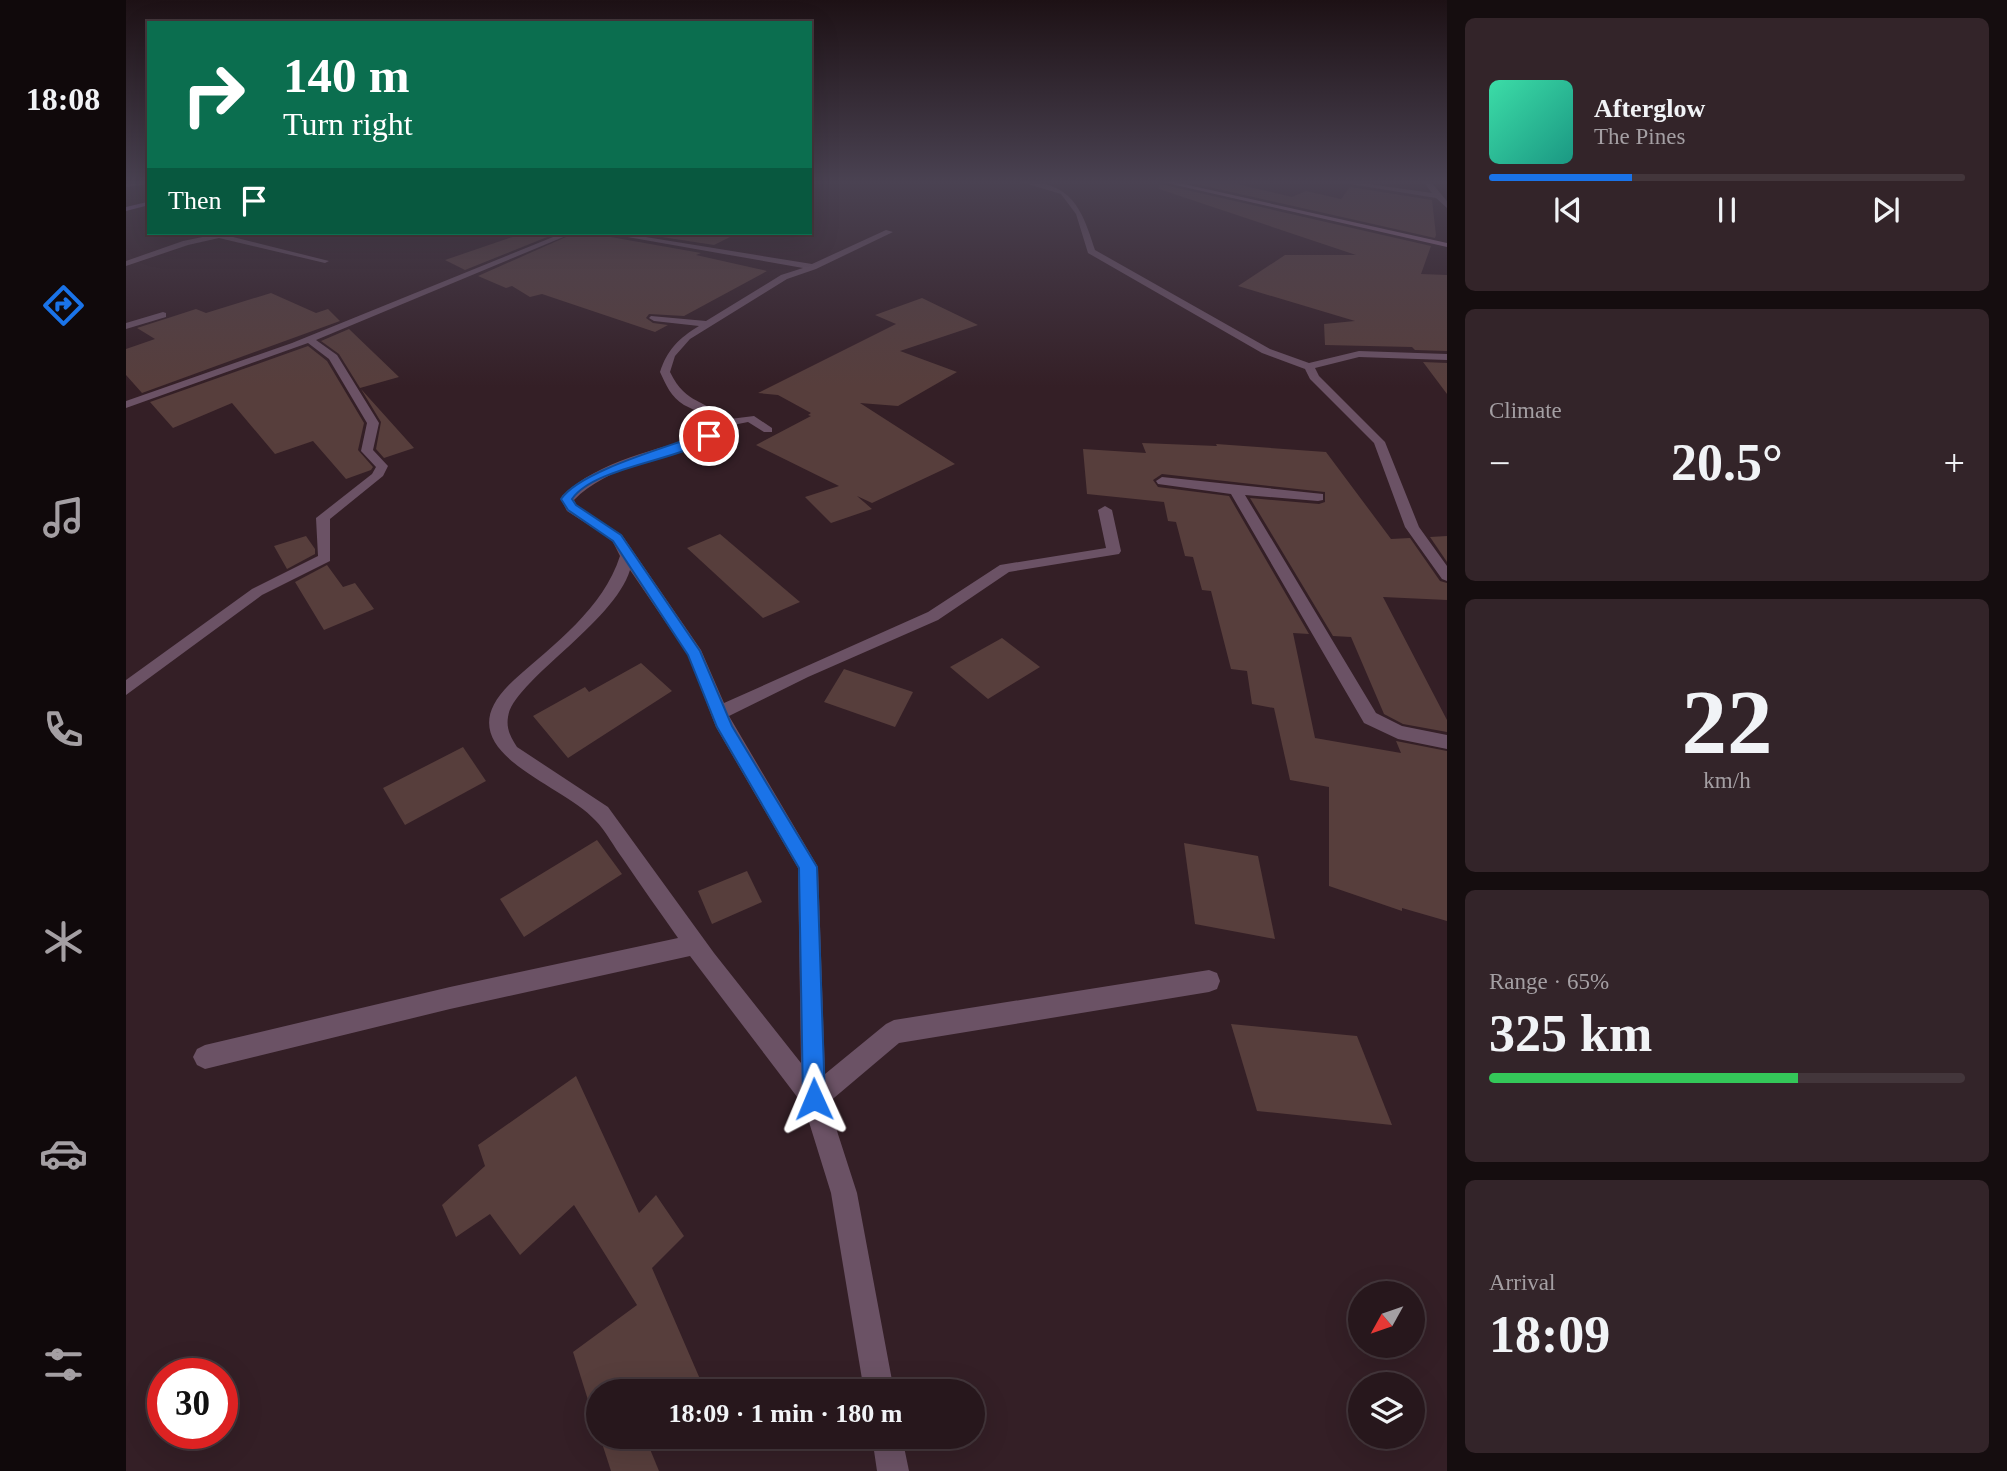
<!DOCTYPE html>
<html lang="en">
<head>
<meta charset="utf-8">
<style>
	:root { --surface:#27171c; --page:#332429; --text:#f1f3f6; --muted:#a49fa3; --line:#43363b; --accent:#1a73e8 }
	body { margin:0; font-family:Georgia,serif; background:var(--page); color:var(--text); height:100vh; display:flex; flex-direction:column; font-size:26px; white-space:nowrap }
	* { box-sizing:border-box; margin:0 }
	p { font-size:23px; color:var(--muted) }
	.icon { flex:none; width:38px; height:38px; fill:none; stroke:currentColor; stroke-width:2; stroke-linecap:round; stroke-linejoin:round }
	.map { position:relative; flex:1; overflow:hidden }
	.panel { display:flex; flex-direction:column; gap:18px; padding:18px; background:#150d0f; width:560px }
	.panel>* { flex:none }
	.guide { position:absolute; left:21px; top:21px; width:665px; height:214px; border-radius:0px; box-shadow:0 7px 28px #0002,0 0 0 2px var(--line); background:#0b6e4f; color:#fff; overflow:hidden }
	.needle { width:46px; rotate:230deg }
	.fabs { position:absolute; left:1222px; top:1281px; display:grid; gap:14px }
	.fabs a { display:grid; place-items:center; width:77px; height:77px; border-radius:50%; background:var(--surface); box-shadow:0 7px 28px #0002,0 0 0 2px var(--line); font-size:35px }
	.speed { position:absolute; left:21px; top:1358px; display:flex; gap:14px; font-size:35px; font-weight:700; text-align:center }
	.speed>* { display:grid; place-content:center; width:91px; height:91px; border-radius:50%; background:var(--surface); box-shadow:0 7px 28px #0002,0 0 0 2px var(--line); line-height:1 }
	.speed .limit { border:10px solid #d22; background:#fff; color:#111 }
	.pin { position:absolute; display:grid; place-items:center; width:60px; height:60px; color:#fff; margin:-30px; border:4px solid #fff; border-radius:50%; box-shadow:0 2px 7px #0007 }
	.me { position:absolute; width:77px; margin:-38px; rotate:359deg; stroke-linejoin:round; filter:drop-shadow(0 0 5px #0008) }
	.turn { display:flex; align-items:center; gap:24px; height:147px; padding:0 21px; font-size:32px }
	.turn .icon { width:91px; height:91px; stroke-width:2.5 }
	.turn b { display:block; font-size:49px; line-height:60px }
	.then { display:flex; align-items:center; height:66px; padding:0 21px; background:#0003; gap:14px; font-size:26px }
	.big { font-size:52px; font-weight:800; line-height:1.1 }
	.panel .widget { flex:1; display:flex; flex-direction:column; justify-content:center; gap:10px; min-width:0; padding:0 24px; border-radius:10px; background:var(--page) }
	.panel .dial { align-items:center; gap:0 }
	.dial b { font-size:91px; line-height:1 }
	.song { display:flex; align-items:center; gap:21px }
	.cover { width:84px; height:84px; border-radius:10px; background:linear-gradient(135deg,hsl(160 70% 55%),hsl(170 70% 35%)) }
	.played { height:7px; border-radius:4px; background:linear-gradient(90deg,var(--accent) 30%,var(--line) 30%) }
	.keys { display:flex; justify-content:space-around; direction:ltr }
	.heat { display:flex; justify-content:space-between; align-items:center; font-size:38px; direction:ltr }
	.charge { height:10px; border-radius:5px; background:linear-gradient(90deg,#34c759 65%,var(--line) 0) }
	.trip { position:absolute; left:460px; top:1379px; width:399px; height:70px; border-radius:35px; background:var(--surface); box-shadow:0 7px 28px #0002,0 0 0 2px var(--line); font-weight:800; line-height:70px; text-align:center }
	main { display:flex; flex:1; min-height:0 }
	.menu { display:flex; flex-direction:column; width:126px; justify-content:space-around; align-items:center; background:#10090b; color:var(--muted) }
	.menu .icon { width:49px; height:49px }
	.menu .selected { color:var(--accent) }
	.menu b { font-size:32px; color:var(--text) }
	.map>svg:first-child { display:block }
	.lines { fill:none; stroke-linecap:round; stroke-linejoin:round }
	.stream { fill:#8865a2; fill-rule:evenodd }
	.building { fill:#573e3c }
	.street { fill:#6b5265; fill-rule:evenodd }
	.secondary { fill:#926a89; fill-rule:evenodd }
	.route { fill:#1a73e8; stroke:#114b97; stroke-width:2 }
</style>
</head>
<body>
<main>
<nav class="menu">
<b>18:08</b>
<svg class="icon selected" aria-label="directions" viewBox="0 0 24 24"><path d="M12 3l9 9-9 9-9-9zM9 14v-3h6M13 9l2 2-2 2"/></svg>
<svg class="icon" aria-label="music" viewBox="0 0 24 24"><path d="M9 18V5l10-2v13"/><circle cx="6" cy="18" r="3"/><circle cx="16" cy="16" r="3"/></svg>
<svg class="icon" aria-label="phone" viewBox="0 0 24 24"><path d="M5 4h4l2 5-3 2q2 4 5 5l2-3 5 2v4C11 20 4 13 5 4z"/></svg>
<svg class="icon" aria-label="climate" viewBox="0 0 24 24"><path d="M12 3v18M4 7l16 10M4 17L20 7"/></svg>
<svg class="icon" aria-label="car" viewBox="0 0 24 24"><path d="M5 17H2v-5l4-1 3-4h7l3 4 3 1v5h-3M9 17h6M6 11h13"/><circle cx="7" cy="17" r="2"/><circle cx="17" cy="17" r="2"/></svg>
<svg class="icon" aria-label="filters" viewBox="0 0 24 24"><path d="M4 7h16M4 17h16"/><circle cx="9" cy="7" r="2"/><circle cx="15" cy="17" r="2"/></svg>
</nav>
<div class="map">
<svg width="1321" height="1471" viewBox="0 0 1321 1471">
	<rect width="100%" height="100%" fill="#341f26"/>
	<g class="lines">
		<polygon class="stream" points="21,202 23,205 0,211 0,207"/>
	</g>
	<g class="building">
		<polygon points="1056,181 1098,181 1166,197 1180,191 1215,199 1224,187 1306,200 1310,235 1309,238"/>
		<polygon points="1034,184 1305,246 1295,274 1321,275 1321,351 1289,350 1286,347 1199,345 1198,324 1229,321 1112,286 1159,255 1230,255 1033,189"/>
		<polygon points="398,233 431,233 339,270 319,260"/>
		<polygon points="449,233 476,233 479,236 575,253 570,255 641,271 558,316 523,314 520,318 527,323 542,325 529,332 416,294 404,297 386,286 380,288 352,276"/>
		<polygon points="510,233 612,233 588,245"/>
		<polygon points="145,293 190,313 202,309 214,321 16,393 0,375 0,349 29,339 11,328 70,309 80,313"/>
		<polygon points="796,298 852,325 774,351 831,372 772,406 734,403 829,464 746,503 731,496 746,509 705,523 679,497 713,486 630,445 685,416 682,415 685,413 652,395 632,393 770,324 749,315"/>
		<polygon points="223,329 273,377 234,388 213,354 195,341"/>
		<polygon points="182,346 201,361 238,423 232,450 247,467 245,470 220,479 187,441 149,454 106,403 47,428 24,402"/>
		<polygon points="1297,362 1321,363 1321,394"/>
		<polygon points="235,389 288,448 258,458 250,449 255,422"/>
		<polygon points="1016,443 1091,446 1090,444 1200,452 1265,539 1284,538 1314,581 1321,583 1321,600 1257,597 1321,720 1321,732 1277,724 1258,714 1225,637 1207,636 1124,498 1193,504 1199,502 1199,492 1036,474 1027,480 1032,487 1103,496 1183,634 1167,633 1189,738 1275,753 1270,741 1321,751 1321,921 1276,908 1276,911 1203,886 1203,787 1164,780 1148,708 1126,704 1121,671 1105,669 1085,591 1076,590 1067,557 1059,556 1050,522 1042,521 1038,502 961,494 957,449 1020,453"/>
		<polygon points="594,534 674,602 637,618 561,548"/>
		<polygon points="180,536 189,549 189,554 161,569 148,546"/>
		<polygon points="1321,536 1321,562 1304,537"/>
		<polygon points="201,565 217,587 229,583 248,609 198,630 169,582"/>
		<polygon points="876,638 914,667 862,699 824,667"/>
		<polygon points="515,663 546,691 442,758 407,716 459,687 463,692"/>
		<polygon points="718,669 787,692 769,727 698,702"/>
		<polygon points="337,747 360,781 279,825 257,788"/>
		<polygon points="471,840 496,874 398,937 374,899"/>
		<polygon points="1058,843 1132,856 1149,939 1069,924"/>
		<polygon points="621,871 636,902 586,924 572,891"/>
		<polygon points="1105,1024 1231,1036 1266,1125 1131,1111"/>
		<polygon points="450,1076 513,1213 530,1195 558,1236 526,1268 574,1379 561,1391 472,1391 472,1432 447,1352 511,1305 448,1205 394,1255 364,1214 330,1237 316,1205 359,1166 352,1145"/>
		<polygon points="474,1437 519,1437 533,1471 485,1471"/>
	</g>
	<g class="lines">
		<g class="street">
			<polygon points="23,181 23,184 0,187 0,183"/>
			<path d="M 892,181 C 944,181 955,205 969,250 L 1144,349 L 1183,363 L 1233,351 L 1321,354 L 1321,360 L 1233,357 L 1189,368 L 1193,376 L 1259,442 L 1293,527 L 1321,566 L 1321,581 L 1316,579 L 1279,527 L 1248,443 L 1184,379 L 1179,369 L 1136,353 L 962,253 L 950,214 L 935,194 Z"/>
			<polygon points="1222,181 1306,193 1297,181 1304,181 1321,201 1321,208 1310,198 1212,182"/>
			<path d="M 760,230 L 767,232 L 690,269 L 661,279 L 564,339 L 549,356 L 544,372 C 561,407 580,397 596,420 L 628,416 L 646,428 L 646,432 L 638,432 L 622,422 L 597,427 L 587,438 C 544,454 480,467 448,500 L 451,506 L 496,535 L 575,650 L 598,703 L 802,612 L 874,565 L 980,548 L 972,510 L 979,506 L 986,510 L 995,551 L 993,554 L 883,572 L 812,620 L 682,677 L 603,716 L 692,867 L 699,1074 L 760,1024 L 768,1020 L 1083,970 L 1091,973 L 1094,981 L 1091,989 L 1083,992 L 773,1043 L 702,1103 L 731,1193 L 768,1391 L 738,1391 L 705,1193 L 678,1106 L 564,956 L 324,1009 L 79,1069 L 71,1065 L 67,1057 L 71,1049 L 79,1045 L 324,987 L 552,938 C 534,912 515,886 497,859 C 488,847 480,831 469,820 C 434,781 311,750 388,680 C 428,644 477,609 494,556 L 486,540 L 441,511 L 435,499 L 436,496 C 473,460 532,450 579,434 L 587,424 C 580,413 569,411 558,405 C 545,397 540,385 534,372 C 541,350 553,338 573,326 L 528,321 L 523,318 L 525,316 L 580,321 L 655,275 L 677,268 L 479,233 L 495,233 L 686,264 ZM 504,570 L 562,655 L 590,727 L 672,868 L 675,1063 L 588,953 L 482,807 L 391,747 C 385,738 380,729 382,717 C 386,682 488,623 504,570 Z"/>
			<polygon points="96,233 109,233 103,236 203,261 199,263 93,238 62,245 0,266 0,261 57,241"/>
			<polygon points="437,233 447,233 190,340 211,355 253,423 247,450 262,466 257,476 204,519 204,561 136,595 0,695 0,680 126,589 192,556 190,518 246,474 250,467 235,451 241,423 203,359 182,343 0,408 0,401 166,343"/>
			<polygon points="37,312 40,313 40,317 0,329 0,323"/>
			<polygon points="1036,477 1197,494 1197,500 1192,501 1119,495 1250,713 1276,726 1321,735 1321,749 1272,739 1238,723 1105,494 1032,484 1030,481"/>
			<polygon points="746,1437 776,1437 783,1471 751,1471"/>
		</g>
		<polygon class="secondary" points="1032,181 1044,181 1321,243 1321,247"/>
	</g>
	<linearGradient id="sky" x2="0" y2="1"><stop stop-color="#1d1115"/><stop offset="0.47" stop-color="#4a4252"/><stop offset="1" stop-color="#4a4252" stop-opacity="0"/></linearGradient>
	<rect width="1321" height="387" fill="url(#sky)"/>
	<path class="route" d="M 579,433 L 588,436 C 556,461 469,466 446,499 L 450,505 L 495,535 L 574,651 L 606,726 L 691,867 L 699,1099 L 696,1107 L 688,1110 L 680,1107 L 677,1099 L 673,868 L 591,727 L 562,655 L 487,541 L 442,510 L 435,499 C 455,470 543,447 579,433 Z"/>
</svg>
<div class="fabs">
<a><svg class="needle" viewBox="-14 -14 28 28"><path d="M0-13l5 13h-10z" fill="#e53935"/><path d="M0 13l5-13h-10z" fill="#a49fa3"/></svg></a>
<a><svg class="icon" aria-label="layers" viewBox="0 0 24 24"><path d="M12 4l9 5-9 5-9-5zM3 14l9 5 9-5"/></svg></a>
</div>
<div class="speed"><div class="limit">30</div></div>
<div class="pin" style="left:583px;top:436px;background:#d93025"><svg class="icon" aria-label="arrive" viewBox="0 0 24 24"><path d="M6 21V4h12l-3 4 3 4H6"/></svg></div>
<svg class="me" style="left:688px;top:1099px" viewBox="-20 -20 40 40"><path d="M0-17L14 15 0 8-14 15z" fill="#1a73e8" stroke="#fff" stroke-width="4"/></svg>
<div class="trip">18:09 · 1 min · 180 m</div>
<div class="guide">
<div class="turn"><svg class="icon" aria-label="right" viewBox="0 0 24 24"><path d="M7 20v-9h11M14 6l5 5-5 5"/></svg><div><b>140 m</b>Turn right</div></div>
<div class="then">Then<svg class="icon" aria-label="arrive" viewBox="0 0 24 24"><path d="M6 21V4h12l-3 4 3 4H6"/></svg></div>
</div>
</div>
<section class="panel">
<div class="widget">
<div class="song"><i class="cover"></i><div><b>Afterglow</b><p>The Pines</p></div></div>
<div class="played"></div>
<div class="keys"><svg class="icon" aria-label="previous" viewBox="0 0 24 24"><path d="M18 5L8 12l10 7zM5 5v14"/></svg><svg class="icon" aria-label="pause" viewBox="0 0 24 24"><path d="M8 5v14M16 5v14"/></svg><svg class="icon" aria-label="next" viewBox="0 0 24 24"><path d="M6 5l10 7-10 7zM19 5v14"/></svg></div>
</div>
<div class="widget"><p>Climate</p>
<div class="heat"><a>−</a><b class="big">20.5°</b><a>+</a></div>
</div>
<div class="widget dial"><b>22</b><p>km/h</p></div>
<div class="widget"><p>Range · 65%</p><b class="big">325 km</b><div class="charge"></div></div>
<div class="widget"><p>Arrival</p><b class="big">18:09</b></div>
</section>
</main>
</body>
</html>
